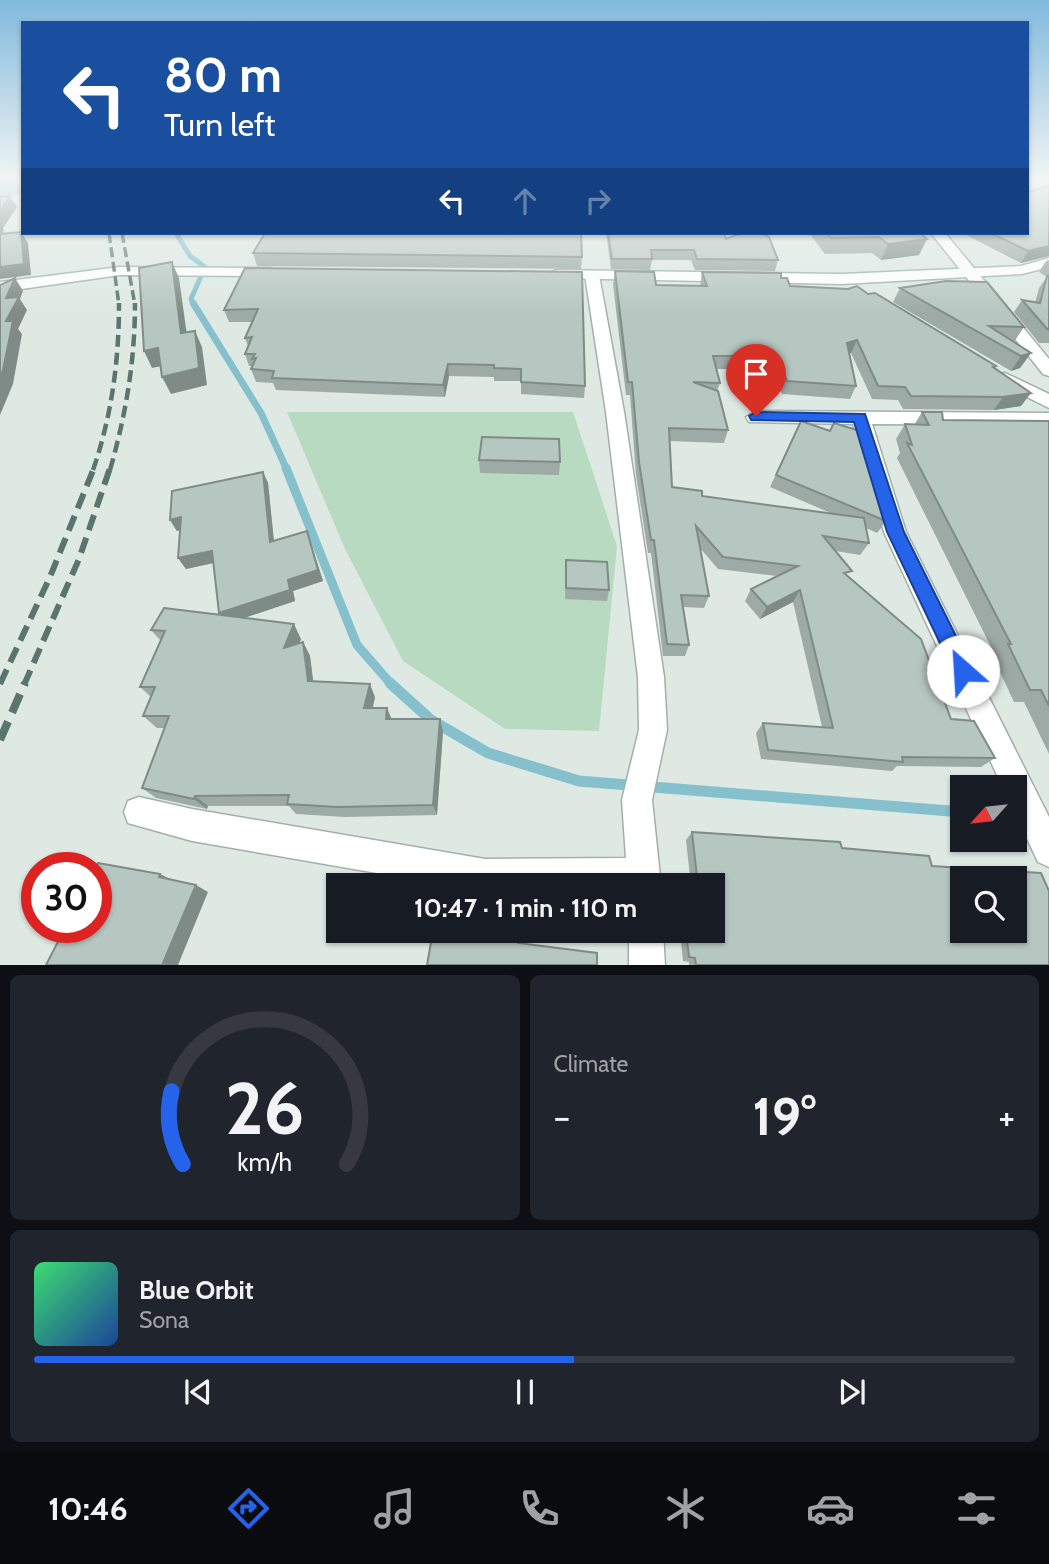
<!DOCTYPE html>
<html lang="en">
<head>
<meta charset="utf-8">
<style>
	:root { --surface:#171b24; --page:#20242c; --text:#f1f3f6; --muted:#9ea1a6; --line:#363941; --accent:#2563eb }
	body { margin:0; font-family:Cabin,sans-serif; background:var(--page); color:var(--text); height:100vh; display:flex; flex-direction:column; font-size:26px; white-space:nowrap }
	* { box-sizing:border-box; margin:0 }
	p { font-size:23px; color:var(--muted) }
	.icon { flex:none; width:38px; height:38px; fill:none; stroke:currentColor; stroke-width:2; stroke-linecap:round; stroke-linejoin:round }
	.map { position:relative; height:965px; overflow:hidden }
	.panel { display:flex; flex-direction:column; gap:10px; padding:10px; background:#0d0f14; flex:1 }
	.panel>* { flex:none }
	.top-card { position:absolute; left:21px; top:21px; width:1008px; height:214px; border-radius:0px; box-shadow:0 2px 5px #0004; background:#1a4fa0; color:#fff; overflow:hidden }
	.needle { width:46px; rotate:243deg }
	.fabs { position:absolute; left:950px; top:775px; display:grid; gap:14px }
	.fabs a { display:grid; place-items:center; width:77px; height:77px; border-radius:0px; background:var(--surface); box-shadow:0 2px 5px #0004; font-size:35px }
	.speed { position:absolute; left:21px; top:852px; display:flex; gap:14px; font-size:35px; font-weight:700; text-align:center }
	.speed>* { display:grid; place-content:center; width:91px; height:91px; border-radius:50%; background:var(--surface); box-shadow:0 2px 5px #0004; line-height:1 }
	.speed .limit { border:10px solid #d22; background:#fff; color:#111 }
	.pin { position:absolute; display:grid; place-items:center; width:60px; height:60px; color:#fff; margin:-72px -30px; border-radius:50% 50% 50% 0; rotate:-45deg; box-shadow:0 0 7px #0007 }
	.pin .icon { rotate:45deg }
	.me { position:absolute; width:77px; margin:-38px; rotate:334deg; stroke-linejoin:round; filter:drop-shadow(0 0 5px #0008) }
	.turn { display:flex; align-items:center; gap:24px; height:147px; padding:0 28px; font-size:32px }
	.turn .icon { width:91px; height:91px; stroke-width:2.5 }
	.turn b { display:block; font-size:49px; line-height:60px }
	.lanes { display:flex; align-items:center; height:66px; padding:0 28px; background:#0003; justify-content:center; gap:35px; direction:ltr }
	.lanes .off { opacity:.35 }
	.big { font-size:52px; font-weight:700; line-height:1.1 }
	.panel .widget { flex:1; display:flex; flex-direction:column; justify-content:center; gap:10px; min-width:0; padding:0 24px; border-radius:10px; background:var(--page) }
	.panel .dial { align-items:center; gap:0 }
	.dial svg { height:182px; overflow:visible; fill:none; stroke:var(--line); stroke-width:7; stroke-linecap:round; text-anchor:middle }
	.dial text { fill:var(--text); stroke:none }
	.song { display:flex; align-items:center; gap:21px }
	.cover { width:84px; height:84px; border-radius:10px; background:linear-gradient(135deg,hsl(140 70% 55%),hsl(220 70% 35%)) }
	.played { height:7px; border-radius:4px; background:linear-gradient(90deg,var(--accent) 55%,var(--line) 55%) }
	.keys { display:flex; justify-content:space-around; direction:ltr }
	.heat { display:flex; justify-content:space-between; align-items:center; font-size:38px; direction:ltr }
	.panel .tiles { flex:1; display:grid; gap:10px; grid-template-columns:1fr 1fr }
	.widget:last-child { grid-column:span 2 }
	.trip { position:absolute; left:326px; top:873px; width:399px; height:70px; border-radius:0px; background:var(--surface); box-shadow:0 2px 5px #0004; font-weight:700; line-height:70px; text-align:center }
	.tab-bar { display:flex; height:112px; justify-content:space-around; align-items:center; background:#090b0e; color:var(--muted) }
	.tab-bar .icon { width:49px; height:49px }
	.tab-bar .selected { color:var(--accent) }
	.tab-bar b { font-size:32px; color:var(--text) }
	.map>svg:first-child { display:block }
	.green { fill:#b7dac1 }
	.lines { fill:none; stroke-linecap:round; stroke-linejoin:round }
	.stream-far3 { stroke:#86c0cd; stroke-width:5 }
	.stream-far2 { stroke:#86c0cd; stroke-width:7 }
	.stream-far1 { stroke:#86c0cd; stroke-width:9 }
	.stream { stroke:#86c0cd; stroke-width:11 }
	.river { fill:#86c0cd; fill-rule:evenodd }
	.street-casing { stroke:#a1b0ab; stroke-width:3 }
	.secondary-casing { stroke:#9db4ad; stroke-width:3 }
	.street { fill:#fff; fill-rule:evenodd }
	.secondary { fill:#fff; fill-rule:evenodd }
	.rail-far3 { stroke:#5a746e; stroke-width:3.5; stroke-dasharray:10 4.5; stroke-linecap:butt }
	.rail-far2 { stroke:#5a746e; stroke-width:4.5; stroke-dasharray:12 6; stroke-linecap:butt }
	.rail-far1 { stroke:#5a746e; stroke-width:6; stroke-dasharray:16 8; stroke-linecap:butt }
	.rail { stroke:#5a746e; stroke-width:8; stroke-dasharray:20 10; stroke-linecap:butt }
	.wall { fill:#9daaa5 }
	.shaded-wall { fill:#7f8b86 }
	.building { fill:#b6c6c0; stroke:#7f8b86; stroke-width:2; fill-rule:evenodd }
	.route { fill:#2563eb; stroke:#184099; stroke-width:2 }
</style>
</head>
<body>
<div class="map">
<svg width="1049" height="966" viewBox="0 0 1049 966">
	<rect width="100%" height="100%" fill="#dee9e4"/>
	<polygon class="green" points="287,412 573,412 617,546 599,731 505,729 403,661 345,549"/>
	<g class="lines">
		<polyline class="stream-far3" points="176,233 190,256 205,267 191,299 194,305"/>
		<polyline class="stream-far2" points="193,303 261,413 287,470"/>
		<polyline class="stream-far1" points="286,468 357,645 392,685"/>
		<g class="stream">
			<polyline points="390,683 431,720 488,753 579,781 962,812"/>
			<polyline points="1015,823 1049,833"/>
		</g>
		<polygon class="river" points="23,178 23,194 0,197 0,181"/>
		<defs>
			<g id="street">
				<polygon points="931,233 945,233 1049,359 1049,376 1043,374"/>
				<polygon points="592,271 599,275 624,412 664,677 667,730 652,800 661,886 452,886 192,841 128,823 124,812 128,801 139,797 192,809 485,859 626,858 622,800 639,730 638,677 606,412 585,275"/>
				<polygon points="1005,373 1049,394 1049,408 999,383 996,379 999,375"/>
				<polygon points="756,411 1049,413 1049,425 872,424 906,532 1049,817 1049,867 1038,862 1015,813 1015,788 1003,788 884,532 853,424 749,422 746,417"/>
				<polygon points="629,931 663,931 665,966 629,966"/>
			</g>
			<g id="secondary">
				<polygon points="1049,258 1049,267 1022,274 842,284 556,278 549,274 556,270 842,274 1021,266"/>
				<polygon points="120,267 271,268 278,272 271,276 120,275 0,292 0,282"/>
			</g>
		</defs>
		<use href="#street" class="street-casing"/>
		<use href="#secondary" class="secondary-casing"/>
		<use href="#street" class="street"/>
		<use href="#secondary" class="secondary"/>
		<g class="rail-far3">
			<polyline points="109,233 119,305"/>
			<polyline points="122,233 135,305"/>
		</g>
		<g class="rail-far2">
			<path d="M 93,470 C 112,415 119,360 119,303"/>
			<path d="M 110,470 C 126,414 135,361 135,303"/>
		</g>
		<g class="rail-far1">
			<polyline points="0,684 50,577 94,468"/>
			<polyline points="24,685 79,559 110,468"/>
		</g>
		<polyline class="rail" points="0,740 25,683"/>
	</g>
	<g class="wall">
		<polygon points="606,233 724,233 726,239 778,260 775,271 695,270 691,260 652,260 650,270 611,269"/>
		<polygon points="809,233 920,233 919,255 881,260 872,253 825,254"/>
		<polygon points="967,233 1027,233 1049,256 1021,263 966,235"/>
		<polygon points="253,253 582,257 581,269 257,266"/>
		<polygon points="1049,260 1049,343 1039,343 1014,312 1022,300 1035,303 1039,288 1047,277 1039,272 1046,261"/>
		<polygon points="245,268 585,386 584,398 521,394 521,381 494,381 494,377 449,376 445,397 276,390 273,383 256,382 251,369 253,366 249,366 245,354 248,346 245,338 252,322 229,322 224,310"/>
		<polygon points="615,271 656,285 700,286 702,272 781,278 790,286 868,294 995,369 1021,406 994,410 903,409 898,400 872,399 851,353 849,353 856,386 850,399 782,394 773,372 766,369 716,369 720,383 717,391 728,430 724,443 670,441 672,487 702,496 833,514 770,487 801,421 886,521 877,533 866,528 869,543 860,555 836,551 848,577 951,719 995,758 981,767 897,766 892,771 761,759 756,733 763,723 822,727 793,602 760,619 745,601 751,589 777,576 718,569 700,548 709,596 704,608 683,607 689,645 685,656 663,656 651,553 648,553 636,475 630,395 626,395 613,284"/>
		<polygon points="900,288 1024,327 1014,342 1031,353 1020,368 1011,371 893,302"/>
		<polygon points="922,412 943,420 1049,421 1049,754 1024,702 1014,702 993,657 995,655 897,458 900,453 896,439 905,424 914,425"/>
		<polygon points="479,460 560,462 559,475 480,473"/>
		<polygon points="263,472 268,483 274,541 307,531 323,581 293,591 295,601 243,618 301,639 299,644 303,642 310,656 313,682 375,697 373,708 392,719 443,731 437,815 345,817 296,814 289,806 208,806 207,809 156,798 142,788 164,728 157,728 143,716 151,697 140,687 161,641 151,630 220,615 213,563 186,569 178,558 180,530 177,531 170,520"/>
		<polygon points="566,560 609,590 607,601 565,599"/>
		<polygon points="692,832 842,848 932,866 1049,965 689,965 689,962 683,961 680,931 712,931 712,886 691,886 686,840"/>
	</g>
	<g class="shaded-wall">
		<polygon points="10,196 17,207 3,228 4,230 0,238 0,211"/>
		<polygon points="21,232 28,243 31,275 0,279 0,267"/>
		<polygon points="927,239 919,255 881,260 888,244"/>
		<polygon points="1049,246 1049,256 1021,263 1028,251"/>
		<polygon points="172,262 179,278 189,350 181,333"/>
		<polygon points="15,278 23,291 20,299 27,310 18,329 22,334 13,384 0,415 0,377 6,321 6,298"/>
		<polygon points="195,331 202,347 207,385 171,394 162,377"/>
		<polygon points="857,340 851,353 841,356 847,343"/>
		<polygon points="158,348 167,365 152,368 144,351"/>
		<polygon points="1031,353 1020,368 1011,371 1021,356"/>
		<polygon points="448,364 449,376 445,397 443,385"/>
		<polygon points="1031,393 1021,406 994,410 1003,397"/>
		<polygon points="263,472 268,483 275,553 270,542"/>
		<polygon points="181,517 188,528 177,531 170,520"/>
		<polygon points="307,531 323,581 293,591 295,601 226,624 219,613 288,580"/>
		<polygon points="212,551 218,562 186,569 178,558"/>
		<polygon points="800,590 793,602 760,619 767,607"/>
		<polygon points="294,624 301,639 292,662 284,648"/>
		<polygon points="303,642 310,656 315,695 308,681"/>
		<polygon points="370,684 375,697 369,721 364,708"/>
		<polygon points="387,708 392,720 386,719"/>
		<polygon points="440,719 443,731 437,815 433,805"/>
		<polygon points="195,796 208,806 207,809 194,799"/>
		<polygon points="160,874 174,881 159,877"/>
		<polygon points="196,885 208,892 178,965 171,965 163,963"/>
	</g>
	<g class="building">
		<polygon points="1049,185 1049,246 1028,251 991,233 1027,233 1027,193"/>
		<polygon points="10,196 0,211 0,197"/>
		<polygon points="21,232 24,264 0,267 0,234"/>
		<polygon points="265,233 581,233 582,257 253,253"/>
		<polygon points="608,233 724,233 726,239 742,233 761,233 769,237 778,260 697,259 694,250 651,250 652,259 612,259"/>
		<polygon points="827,233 920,233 927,239 888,244 879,237 831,238"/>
		<polygon points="172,262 181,333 195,331 199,368 162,377 158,348 144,351 139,268"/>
		<polygon points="245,268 582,272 585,386 521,382 521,369 494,368 494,365 448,364 443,385 272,378 274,371 251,369 256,358 252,359 255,354 245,354 252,337 245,338 258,309 224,310"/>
		<polygon points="615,271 654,272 656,285 707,286 702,272 781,273 781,278 787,278 790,286 848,289 857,286 868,294 875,293 996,366 993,367 1031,393 1003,397 911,396 905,387 878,386 857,340 847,343 856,386 787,381 778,359 770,356 713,356 720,383 693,382 718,391 728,430 669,428 672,487 702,491 702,496 864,518 869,543 823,536 852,571 844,573 921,639 951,719 974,721 995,758 902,757 903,762 768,750 763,723 833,728 800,590 767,607 751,589 798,566 723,557 696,526 709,596 681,595 689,645 667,644 654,540 651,540 639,462 632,382 628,382"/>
		<polygon points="1047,276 1049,276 1049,330 1048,330 1022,300 1040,303"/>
		<polygon points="15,278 6,298 19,297 6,321 13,321 3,370 0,377 0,285"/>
		<polygon points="946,281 987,282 1024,327 989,326 1031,353 1021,356 900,288"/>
		<polygon points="922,412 942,412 943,420 1049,421 1049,706 1041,690 1030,690 1008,644 1011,644 907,443 912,445 905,424 929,425"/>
		<polygon points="801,421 830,431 834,423 863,432 886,521 776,475"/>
		<polygon points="482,437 559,439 560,462 479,460"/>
		<polygon points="263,472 270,542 307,531 318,570 288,580 290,590 219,613 212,551 178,558 181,517 170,520 172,491"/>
		<polygon points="566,560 607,562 609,590 566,588"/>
		<polygon points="164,608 294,624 284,648 303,642 308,681 370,684 364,708 387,708 386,719 440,719 433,805 337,807 287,804 289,795 195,796 194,799 142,788 169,716 143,716 155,687 140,687 165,631 151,630"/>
		<path d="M 692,832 L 840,842 L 842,848 L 929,856 L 932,866 L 1041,873 L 1049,891 L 1049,965 L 696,965 L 695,958 L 689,957 L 686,931 L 712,931 L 712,886 L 698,886 ZM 962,878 L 1015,878 L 1015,931 L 962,931 Z"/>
		<polygon points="98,863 160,874 159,877 196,885 163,963 173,965 46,965 65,928 96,928 96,868 95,868"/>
		<polygon points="433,931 519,931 518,943 597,953 597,965 427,965"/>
	</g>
	<linearGradient id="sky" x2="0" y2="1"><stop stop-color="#81b9dd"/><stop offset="0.57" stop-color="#f0f5f3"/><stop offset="1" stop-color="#f0f5f3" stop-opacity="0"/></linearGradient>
	<rect width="1049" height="313" fill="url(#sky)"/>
	<polygon class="route" points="756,412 865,414 904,532 970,664 973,671 970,677 963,680 956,677 887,532 854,422 751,420 749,416"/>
</svg>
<div class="fabs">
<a><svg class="needle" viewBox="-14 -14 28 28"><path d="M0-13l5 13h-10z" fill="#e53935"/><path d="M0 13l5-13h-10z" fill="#9ea1a6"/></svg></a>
<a><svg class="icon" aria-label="search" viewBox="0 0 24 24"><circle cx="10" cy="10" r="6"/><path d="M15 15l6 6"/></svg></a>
</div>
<div class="speed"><div class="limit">30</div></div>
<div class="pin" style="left:756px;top:416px;background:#d93025"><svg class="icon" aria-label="arrive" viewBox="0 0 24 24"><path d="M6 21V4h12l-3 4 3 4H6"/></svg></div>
<svg class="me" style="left:963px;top:671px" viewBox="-20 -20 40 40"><circle r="19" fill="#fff"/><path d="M0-13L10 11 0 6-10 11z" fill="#2563eb"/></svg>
<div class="trip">10:47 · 1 min · 110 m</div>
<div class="top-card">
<div class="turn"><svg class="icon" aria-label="left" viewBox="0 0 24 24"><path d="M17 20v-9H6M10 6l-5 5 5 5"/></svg><div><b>80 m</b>Turn left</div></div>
<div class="lanes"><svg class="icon" aria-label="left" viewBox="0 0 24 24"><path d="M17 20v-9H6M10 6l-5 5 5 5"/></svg><svg class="icon off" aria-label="ahead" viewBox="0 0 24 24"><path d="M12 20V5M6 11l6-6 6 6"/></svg><svg class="icon off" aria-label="right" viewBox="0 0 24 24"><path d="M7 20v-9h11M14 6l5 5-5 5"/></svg></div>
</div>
</div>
<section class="panel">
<div class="tiles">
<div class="widget dial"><svg viewBox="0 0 100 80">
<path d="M14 69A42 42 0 1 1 86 69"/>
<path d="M14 69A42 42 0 0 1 9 37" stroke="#2563eb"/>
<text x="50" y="56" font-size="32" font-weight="700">26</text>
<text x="50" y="72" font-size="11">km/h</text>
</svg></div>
<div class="widget"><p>Climate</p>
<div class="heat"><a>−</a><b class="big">19°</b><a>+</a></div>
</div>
<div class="widget">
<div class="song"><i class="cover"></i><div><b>Blue Orbit</b><p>Sona</p></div></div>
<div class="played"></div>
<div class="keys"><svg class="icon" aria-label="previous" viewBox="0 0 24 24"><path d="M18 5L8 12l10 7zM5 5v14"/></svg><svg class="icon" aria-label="pause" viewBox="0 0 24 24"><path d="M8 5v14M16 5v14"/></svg><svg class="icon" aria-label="next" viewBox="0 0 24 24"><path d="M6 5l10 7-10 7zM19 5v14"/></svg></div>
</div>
</div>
</section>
<nav class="tab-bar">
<b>10:46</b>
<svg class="icon selected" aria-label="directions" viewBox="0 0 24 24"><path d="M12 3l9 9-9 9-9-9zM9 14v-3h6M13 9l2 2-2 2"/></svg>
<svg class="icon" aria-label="music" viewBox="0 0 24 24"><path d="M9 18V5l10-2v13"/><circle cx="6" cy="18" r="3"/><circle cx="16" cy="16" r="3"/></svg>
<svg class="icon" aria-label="phone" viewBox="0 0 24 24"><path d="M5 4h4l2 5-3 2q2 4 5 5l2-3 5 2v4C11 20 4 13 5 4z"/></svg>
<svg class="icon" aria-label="climate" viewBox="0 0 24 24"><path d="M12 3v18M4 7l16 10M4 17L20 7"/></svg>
<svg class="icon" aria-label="car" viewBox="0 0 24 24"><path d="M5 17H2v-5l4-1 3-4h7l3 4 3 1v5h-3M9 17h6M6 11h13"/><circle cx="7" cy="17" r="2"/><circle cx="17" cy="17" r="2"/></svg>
<svg class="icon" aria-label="filters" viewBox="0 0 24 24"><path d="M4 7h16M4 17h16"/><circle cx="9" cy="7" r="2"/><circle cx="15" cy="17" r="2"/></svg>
</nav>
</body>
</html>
